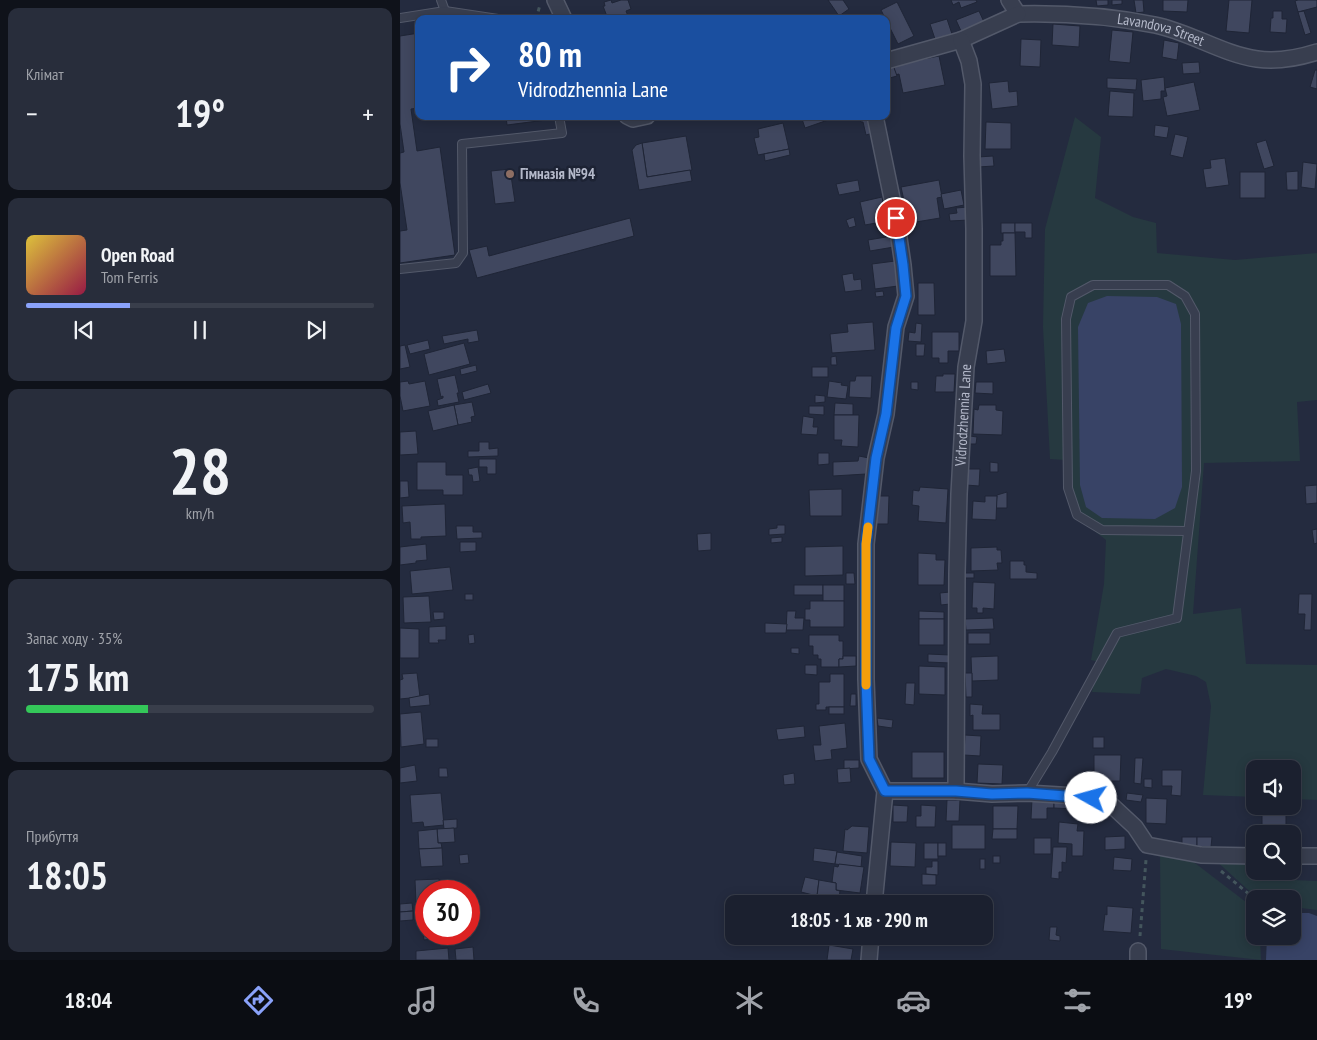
<!DOCTYPE html>
<html lang="uk">
<head>
<meta charset="utf-8">
<style>
	:root { --surface:#1b202f; --page:#282d3b; --text:#f1f3f6; --muted:#a0a3aa; --line:#393e4b; --accent:#8aa2fa }
	body { margin:0; font-family:"PT Sans Narrow",sans-serif; background:var(--page); color:var(--text); height:100vh; display:flex; flex-direction:column; font-size:19px; white-space:nowrap }
	* { box-sizing:border-box; margin:0 }
	p { font-size:16px; color:var(--muted) }
	.icon { flex:none; width:28px; height:28px; fill:none; stroke:currentColor; stroke-width:2; stroke-linecap:round; stroke-linejoin:round }
	.map { position:relative; flex:1; overflow:hidden }
	.side { display:flex; flex-direction:column; gap:8px; padding:8px; background:#0f121a; width:400px }
	.side>* { flex:none }
	.banner { position:absolute; left:15px; top:15px; width:475px; height:105px; border-radius:10px; box-shadow:0 2px 12px #0003,0 0 0 1px var(--line); background:#1a4fa0; color:#fff; overflow:hidden }
	.buttons { position:absolute; left:846px; top:760px; display:grid; gap:10px }
	.buttons a { display:grid; place-items:center; width:55px; height:55px; border-radius:10px; background:var(--surface); box-shadow:0 2px 12px #0003,0 0 0 1px var(--line); font-size:25px }
	.speed { position:absolute; left:15px; top:880px; display:flex; gap:10px; font-size:25px; font-weight:700; text-align:center }
	.speed>* { display:grid; place-content:center; width:65px; height:65px; border-radius:50%; background:var(--surface); box-shadow:0 2px 12px #0003,0 0 0 1px var(--line); line-height:1 }
	.speed .limit { border:8px solid #d22; background:#fff; color:#111 }
	.pin { position:absolute; display:grid; place-items:center; width:42px; height:42px; color:#fff; margin:-21px; border:2px solid #fff; border-radius:50%; box-shadow:0 1px 5px #0007 }
	.me { position:absolute; width:55px; margin:-28px; rotate:277deg; stroke-linejoin:round; filter:drop-shadow(0 0 4px #0008) }
	.turn { display:flex; align-items:center; gap:18px; height:105px; padding:0 20px; font-size:22px }
	.turn .icon { width:65px; height:65px; stroke-width:2.5 }
	.turn b { display:block; font-size:35px; line-height:42px }
	.big { font-size:38px; font-weight:700; line-height:1.1 }
	.side .widget { flex:1; display:flex; flex-direction:column; justify-content:center; gap:8px; min-width:0; padding:0 18px; border-radius:10px; background:var(--page) }
	.side .dial { align-items:center; gap:0 }
	.dial b { font-size:65px; line-height:1 }
	.song { display:flex; align-items:center; gap:15px }
	.cover { width:60px; height:60px; border-radius:8px; background:linear-gradient(135deg,hsl(50 70% 55%),hsl(340 70% 35%)) }
	.played { height:5px; border-radius:2px; background:linear-gradient(90deg,var(--accent) 30%,var(--line) 30%) }
	.keys { display:flex; justify-content:space-around; direction:ltr }
	.heat { display:flex; justify-content:space-between; align-items:center; font-size:28px; direction:ltr }
	.charge { height:8px; border-radius:4px; background:linear-gradient(90deg,#34c759 35%,var(--line) 0) }
	.trip { position:absolute; left:325px; top:895px; width:268px; height:50px; border-radius:10px; background:var(--surface); box-shadow:0 2px 12px #0003,0 0 0 1px var(--line); font-weight:700; line-height:50px; text-align:center }
	.dock { display:flex; height:80px; justify-content:space-around; align-items:center; background:#0b0d13; color:var(--muted) }
	.dock .icon { width:35px; height:35px }
	.dock .current { color:var(--accent) }
	.dock b { font-size:22px; color:var(--text) }
	main { display:flex; flex:1; min-height:0 }
	.map>svg:first-child { display:block }
	.green { fill:#263940 }
	.water { fill:#384366 }
	.building { fill:#40475f; stroke:#1f2536 }
	.lines { fill:none; stroke-linecap:round; stroke-linejoin:round }
	.lane-casing { stroke:#53596a; stroke-width:10 }
	.street-casing { stroke:#53596a; stroke-width:18 }
	.path { stroke:#44565d; stroke-width:3; stroke-dasharray:4 4; stroke-linecap:butt }
	.lane { stroke:#383e4f; stroke-width:8 }
	.street { stroke:#383e4f; stroke-width:15 }
	.route-casing { stroke:#114b97; stroke-width:12 }
	.route { stroke:#1a73e8; stroke-width:9 }
	.slow { stroke:#f59e0b; stroke-width:9 }
	.education-dot { fill:#8d6e63; stroke:#1d2334; stroke-width:2 }
	.labels { text-anchor:middle; stroke-width:5; stroke-linejoin:round; paint-order:stroke }
	.street-label { font-size:15px; fill:#b4b9ca; stroke:#1d2334 }
	.poi-label { font-size:15px; font-weight:bold; fill:#b4b9ca; stroke:#1d2334; text-anchor:start }
</style>
</head>
<body>
<main>
<section class="side">
<div class="widget"><p>Клімат</p>
<div class="heat"><a>−</a><b class="big">19°</b><a>+</a></div>
</div>
<div class="widget">
<div class="song"><i class="cover"></i><div><b>Open Road</b><p>Tom Ferris</p></div></div>
<div class="played"></div>
<div class="keys"><svg class="icon" aria-label="previous" viewBox="0 0 24 24"><path d="M18 5L8 12l10 7zM5 5v14"/></svg><svg class="icon" aria-label="pause" viewBox="0 0 24 24"><path d="M8 5v14M16 5v14"/></svg><svg class="icon" aria-label="next" viewBox="0 0 24 24"><path d="M6 5l10 7-10 7zM19 5v14"/></svg></div>
</div>
<div class="widget dial"><b>28</b><p>km/h</p></div>
<div class="widget"><p>Запас ходу · 35%</p><b class="big">175 km</b><div class="charge"></div></div>
<div class="widget"><p>Прибуття</p><b class="big">18:05</b></div>
</section>
<div class="map">
<svg width="917" height="960" viewBox="0 0 917 960">
	<rect width="100%" height="100%" fill="#242b3f"/>
	<g class="green">
		<polygon points="675,117 701,137 695,198 733,217 756,223 757,253 835,260 917,253 917,400 897,402 900,461 804,463 793,614 841,608 846,664 917,665 917,800 893,799 892,769 855,769 855,797 803,795 811,706 806,682 796,676 766,669 742,678 740,694 692,692 699,662 691,660 704,584 706,540 674,515 665,460 650,459 643,327 645,229"/>
		<polygon points="760,855 791,860 855,909 855,936 860,936 861,960 761,949"/>
		<polygon points="813,858 850,861 849,878 917,881 917,910 893,907 892,899 858,899"/>
	</g>
	<g class="water">
		<polygon points="707,296 757,297 776,304 781,324 782,487 775,508 755,519 702,518 686,507 680,485 678,327 688,303"/>
		<polygon points="893,913 909,913 917,916 917,960 866,960 867,936 892,936"/>
	</g>
	<g class="building">
		<polygon points="211,0 212,3 221,0 228,0 231,9 226,11 228,16 222,19 208,19 203,6 205,6 204,2"/>
		<polygon points="428,0 443,0 449,9 439,16"/>
		<polygon points="551,0 576,0 577,2 561,8 559,2 553,5"/>
		<polygon points="696,0 708,0 708,5 697,6"/>
		<polygon points="712,0 722,0 722,4 712,5"/>
		<polygon points="734,0 743,0 744,12 736,13"/>
		<polygon points="763,0 788,0 787,12 763,11"/>
		<polygon points="829,0 852,0 849,33 826,31"/>
		<polygon points="898,0 917,0 917,7 898,12 895,1"/>
		<polygon points="497,2 514,36 498,44 481,10"/>
		<polygon points="579,11 584,22 561,31 556,20"/>
		<polygon points="873,11 882,11 882,19 887,19 886,33 870,32 871,18 873,18"/>
		<polygon points="904,11 911,33 905,35 898,12"/>
		<polygon points="547,19 552,34 535,39 530,24"/>
		<polygon points="653,24 680,26 679,47 652,45"/>
		<polygon points="712,30 733,32 730,63 709,61"/>
		<polygon points="19,33 19,108 11,109 17,151 40,147 55,255 0,263 0,231 7,230 0,183 0,153 4,152 0,124 0,36"/>
		<polygon points="621,39 641,40 640,67 620,66"/>
		<polygon points="764,40 779,43 777,60 762,57"/>
		<polygon points="539,56 545,85 503,93 499,74 495,75 493,65"/>
		<polygon points="799,62 800,73 783,74 782,63"/>
		<polygon points="493,65 497,76 486,79 486,67"/>
		<polygon points="915,70 917,70 917,89 910,87"/>
		<polygon points="764,77 765,91 761,91 761,99 743,101 741,80"/>
		<polygon points="707,78 737,79 736,90 707,88"/>
		<polygon points="608,81 609,92 617,91 618,106 592,109 589,83"/>
		<polygon points="794,82 800,110 767,116 763,97 767,96 765,88"/>
		<polygon points="710,91 734,93 733,117 708,116"/>
		<polygon points="106,116 146,116 146,120 107,125"/>
		<polygon points="401,116 427,116 428,120 405,128"/>
		<polygon points="459,116 469,116 473,133 466,135 463,122 461,122"/>
		<polygon points="586,122 611,123 611,149 585,149"/>
		<polygon points="383,123 389,149 358,155 354,138 359,137 358,129"/>
		<polygon points="755,125 769,127 767,138 754,136"/>
		<polygon points="775,134 788,137 783,158 770,155"/>
		<polygon points="286,136 292,170 247,177 242,143"/>
		<polygon points="866,140 874,166 864,169 856,143"/>
		<polygon points="242,143 247,177 290,170 292,181 239,190 232,150 236,145"/>
		<polygon points="389,149 390,155 365,161 364,154"/>
		<polygon points="593,156 594,166 578,167 578,157"/>
		<polygon points="825,158 829,185 806,188 803,169 811,168 810,160"/>
		<polygon points="903,162 917,164 915,189 901,187"/>
		<polygon points="110,169 115,202 95,204 91,171"/>
		<polygon points="898,171 898,190 887,190 886,172"/>
		<rect x="840" y="172" width="25" height="26"/>
		<polygon points="458,180 460,191 439,195 436,184"/>
		<polygon points="539,180 542,197 537,198 540,218 516,222 515,213 507,214 501,187"/>
		<polygon points="561,190 564,205 544,209 541,194"/>
		<polygon points="482,197 487,221 465,225 460,202"/>
		<polygon points="568,207 569,220 550,221 549,214 557,213 556,208"/>
		<polygon points="454,217 456,226 449,228 446,220"/>
		<polygon points="230,218 234,236 77,278 69,250 87,246 89,256"/>
		<rect x="601" y="223" width="14" height="10"/>
		<polygon points="615,223 632,223 632,238 625,238 625,232 615,232"/>
		<polygon points="603,233 615,233 616,276 590,276 590,245 601,245 601,241 603,241"/>
		<polygon points="492,236 494,247 470,251 468,240"/>
		<polygon points="495,261 498,286 475,289 472,264"/>
		<polygon points="453,273 454,280 461,279 462,290 445,292 442,275"/>
		<polygon points="518,283 534,283 535,315 518,315"/>
		<polygon points="483,291 484,296 476,297 475,292"/>
		<polygon points="473,322 475,350 432,353 430,334 448,332 447,324"/>
		<polygon points="516,323 522,324 521,342 508,341 509,332 515,333"/>
		<polygon points="77,330 79,341 68,343 68,339 44,344 42,336"/>
		<polygon points="532,332 559,332 559,351 548,351 548,363 539,363 539,358 532,358"/>
		<polygon points="28,340 30,349 10,354 7,345"/>
		<polygon points="64,343 70,364 29,375 24,354"/>
		<polygon points="516,344 525,344 524,356 516,356"/>
		<polygon points="5,345 10,367 0,369 0,346"/>
		<polygon points="604,349 606,362 587,364 586,351"/>
		<polygon points="436,356 437,365 431,365 431,357"/>
		<polygon points="76,365 77,371 61,375 60,369"/>
		<rect x="412" y="367" width="16" height="10"/>
		<polygon points="543,374 555,374 554,392 535,392 536,376 543,376"/>
		<polygon points="55,375 59,393 57,393 59,402 38,406 37,400 43,398 43,396 41,397 37,379"/>
		<polygon points="456,376 472,376 471,398 449,397 450,381 455,381"/>
		<polygon points="8,381 9,384 25,381 30,406 3,411 0,396 0,382"/>
		<polygon points="429,381 442,383 441,385 448,386 446,399 427,397"/>
		<polygon points="511,382 518,382 518,390 511,389"/>
		<polygon points="576,382 593,382 593,394 575,393"/>
		<polygon points="88,384 91,393 64,400 62,392"/>
		<polygon points="415,395 425,396 425,402 415,403"/>
		<polygon points="72,402 75,416 71,417 72,422 58,425 54,405"/>
		<polygon points="435,403 453,404 453,415 434,415"/>
		<polygon points="54,405 58,425 33,431 28,411"/>
		<polygon points="579,405 596,405 596,410 603,411 602,435 573,434 574,409 578,410"/>
		<polygon points="409,406 424,406 424,415 409,414"/>
		<polygon points="434,415 459,415 458,447 441,446 442,440 434,440"/>
		<polygon points="403,416 414,418 413,427 418,427 417,435 401,434"/>
		<polygon points="16,431 18,454 0,455 0,432"/>
		<polygon points="570,436 577,437 576,444 570,444"/>
		<polygon points="79,442 89,442 89,449 98,448 98,456 68,457 68,451 79,451"/>
		<polygon points="418,453 429,453 429,464 418,465"/>
		<polygon points="459,456 469,458 466,474 433,476 433,462 458,461"/>
		<polygon points="79,459 96,459 96,474 87,474 87,467 79,467"/>
		<polygon points="17,462 46,462 46,475 63,475 63,495 43,495 43,490 17,490"/>
		<polygon points="590,462 598,463 598,472 590,472"/>
		<polygon points="78,467 80,481 73,482 72,475 69,475 68,469"/>
		<polygon points="567,469 580,469 579,486 566,485"/>
		<polygon points="0,481 8,481 9,497 0,498"/>
		<polygon points="917,485 917,503 906,504 905,486"/>
		<polygon points="520,487 548,489 546,523 518,521 519,506 512,505 513,490 519,491"/>
		<polygon points="442,489 442,516 410,516 409,490"/>
		<polygon points="607,492 607,508 596,508 597,495"/>
		<polygon points="477,496 489,496 488,524 476,524"/>
		<polygon points="585,496 597,496 596,520 572,519 573,501 585,502"/>
		<polygon points="45,504 46,536 21,537 21,539 11,539 10,522 3,523 2,506"/>
		<polygon points="377,525 385,525 385,534 369,535 369,529 377,528"/>
		<polygon points="56,526 73,526 73,532 82,532 82,538 57,539"/>
		<polygon points="917,529 917,543 914,544 912,530"/>
		<polygon points="311,533 311,550 298,551 297,534"/>
		<polygon points="382,537 382,542 371,543 371,538"/>
		<polygon points="60,542 76,542 76,551 60,552"/>
		<polygon points="26,544 27,560 16,561 16,563 0,565 0,547"/>
		<polygon points="443,546 443,575 405,576 405,547"/>
		<polygon points="597,547 597,550 601,550 602,563 597,563 598,570 571,571 571,548"/>
		<polygon points="518,553 536,554 536,560 545,560 544,585 518,585"/>
		<polygon points="610,561 624,561 624,565 626,565 626,572 637,573 637,579 610,579"/>
		<polygon points="50,567 53,590 12,594 10,571"/>
		<polygon points="446,573 454,573 455,584 446,584"/>
		<rect x="565" y="573" width="9" height="5"/>
		<polygon points="573,582 595,583 594,609 583,608 583,613 577,613 577,608 572,608"/>
		<rect x="394" y="585" width="29" height="10"/>
		<rect x="423" y="585" width="21" height="16"/>
		<polygon points="550,592 550,604 541,605 540,593"/>
		<rect x="65" y="594" width="8" height="6"/>
		<polygon points="899,594 912,594 911,630 904,630 905,614 898,614"/>
		<polygon points="29,596 31,622 4,623 3,597"/>
		<polygon points="410,601 444,601 444,627 410,627 410,620 405,620 405,609 410,609"/>
		<polygon points="387,611 396,611 395,618 404,618 403,630 386,630"/>
		<polygon points="519,611 544,612 544,619 519,619"/>
		<polygon points="33,612 44,612 44,619 34,620"/>
		<polygon points="593,618 594,629 566,630 565,619"/>
		<rect x="519" y="619" width="25" height="26"/>
		<polygon points="365,623 387,624 386,633 365,633"/>
		<polygon points="46,626 46,640 38,640 39,643 29,643 29,627"/>
		<polygon points="0,628 19,629 19,658 0,658"/>
		<rect x="568" y="633" width="22" height="11"/>
		<polygon points="74,634 75,643 69,644 68,635"/>
		<polygon points="409,635 439,635 439,641 443,641 443,659 439,659 439,667 421,667 421,659 418,659 418,655 413,655 413,646 409,646"/>
		<polygon points="391,648 399,648 399,654 391,653"/>
		<polygon points="528,654 550,655 550,663 528,662"/>
		<polygon points="443,656 456,656 456,666 439,667 439,659 443,659"/>
		<polygon points="598,656 598,680 572,681 571,657"/>
		<polygon points="405,665 417,665 417,675 405,674"/>
		<polygon points="519,666 545,667 545,695 519,694"/>
		<polygon points="17,673 20,697 0,699 0,680 3,679 2,674"/>
		<polygon points="565,673 572,673 572,697 566,697"/>
		<polygon points="430,674 444,674 444,707 426,707 426,710 416,710 416,704 419,704 419,682 430,682"/>
		<polygon points="506,683 515,683 514,705 505,704"/>
		<polygon points="29,694 30,705 10,707 9,698"/>
		<polygon points="451,694 456,694 456,706 450,706"/>
		<polygon points="570,704 583,705 582,714 600,714 600,730 573,730 573,715 570,716"/>
		<rect x="429" y="707" width="15" height="7"/>
		<polygon points="21,712 24,744 1,747 0,714"/>
		<polygon points="477,718 493,720 492,728 478,726"/>
		<polygon points="445,723 447,748 431,750 432,759 415,761 413,745 421,745 419,726"/>
		<polygon points="404,726 405,737 378,740 376,729"/>
		<polygon points="565,735 581,736 580,756 564,755"/>
		<rect x="693" y="737" width="11" height="11"/>
		<rect x="26" y="739" width="12" height="8"/>
		<rect x="512" y="752" width="32" height="26"/>
		<polygon points="694,755 721,755 720,781 694,781"/>
		<polygon points="735,758 743,758 741,784 734,783"/>
		<polygon points="444,760 459,760 459,768 444,769"/>
		<polygon points="578,764 603,765 602,784 577,783"/>
		<polygon points="15,765 17,781 0,783 0,768"/>
		<polygon points="39,768 47,768 48,777 39,777"/>
		<polygon points="450,768 451,782 438,783 437,769"/>
		<polygon points="762,770 782,770 781,796 771,795 772,786 762,786"/>
		<polygon points="394,773 395,784 384,785 383,775"/>
		<polygon points="744,779 752,779 752,788 744,787"/>
		<polygon points="41,793 44,825 24,827 23,822 12,823 10,795"/>
		<polygon points="727,793 743,795 741,802 726,800"/>
		<polygon points="746,798 767,799 766,824 746,823"/>
		<polygon points="632,799 654,800 654,808 647,808 647,819 631,819"/>
		<polygon points="547,800 560,800 559,821 546,821"/>
		<polygon points="654,800 678,801 677,809 654,808"/>
		<polygon points="493,805 508,806 507,822 493,822"/>
		<polygon points="521,805 536,806 535,827 516,827 516,816 521,816"/>
		<polygon points="593,806 618,806 617,829 593,829"/>
		<polygon points="862,810 886,811 886,834 862,834"/>
		<polygon points="57,819 57,828 44,829 43,820"/>
		<polygon points="659,822 678,824 677,831 684,831 683,856 672,856 672,844 658,843"/>
		<rect x="552" y="825" width="33" height="24"/>
		<polygon points="452,826 469,827 467,853 443,851 445,829 447,830"/>
		<polygon points="54,828 55,842 38,843 37,829"/>
		<polygon points="37,829 38,843 41,843 42,848 19,849 18,831"/>
		<polygon points="593,829 617,829 617,839 592,839"/>
		<polygon points="725,836 725,849 705,850 705,837"/>
		<rect x="782" y="837" width="15" height="10"/>
		<polygon points="797,837 812,837 811,847 797,847"/>
		<rect x="634" y="838" width="17" height="16"/>
		<polygon points="491,842 516,843 515,867 490,866"/>
		<rect x="524" y="843" width="14" height="16"/>
		<rect x="538" y="843" width="8" height="13"/>
		<polygon points="653,847 667,847 666,863 662,862 662,872 659,872 659,879 651,878"/>
		<polygon points="42,848 43,866 21,867 19,849"/>
		<polygon points="414,848 437,851 435,864 413,861"/>
		<polygon points="437,852 462,856 461,867 435,864"/>
		<polygon points="68,854 69,863 60,864 59,855"/>
		<rect x="593" y="856" width="7" height="7"/>
		<polygon points="714,857 732,859 731,871 713,870"/>
		<rect x="580" y="859" width="5" height="10"/>
		<polygon points="532,861 538,861 538,875 526,874 526,867 532,867"/>
		<polygon points="439,864 464,867 460,893 436,890 436,883 432,882 434,866 438,867"/>
		<polygon points="522,874 536,875 536,885 522,885"/>
		<polygon points="405,877 419,880 417,896 401,892"/>
		<polygon points="39,879 40,891 26,891 26,902 16,903 15,880"/>
		<polygon points="419,880 436,883 436,890 440,891 439,898 417,896"/>
		<polygon points="424,897 439,898 438,904 423,904"/>
		<polygon points="12,903 13,911 0,912 0,904"/>
		<polygon points="707,906 733,908 731,933 703,931 705,914 707,915"/>
		<polygon points="13,911 13,920 0,921 0,912"/>
		<polygon points="21,917 26,917 26,934 46,934 46,937 24,940"/>
		<polygon points="650,927 657,927 656,935 660,936 660,941 649,940"/>
		<polygon points="429,945 453,949 451,960 427,960"/>
		<polygon points="73,947 74,960 56,960 55,949"/>
		<polygon points="48,948 49,960 16,960 16,951"/>
	</g>
	<g class="lines">
		<defs>
			<g id="lane">
				<polyline points="41,0 45,11"/>
				<polyline points="0,18 45,11 98,19"/>
				<polyline points="0,269 56,263 63,253 62,144 162,133 159,116"/>
				<polyline points="627,793 652,752 717,633 777,618 796,471 795,314 785,296 768,285 693,285 671,297 666,319 668,488 677,515 702,530 788,531"/>
			</g>
			<g id="street">
				<polyline points="155,0 164,19"/>
				<path id="s1" d="M 609,0 L 618,14 C 664,13 710,16 755,25 C 790,32 822,54 857,59 C 877,62 898,58 917,52"/>
				<polyline points="486,61 561,40 618,14"/>
				<polyline points="227,116 233,119 247,116"/>
				<polyline points="485,791 556,791 592,794 627,793 676,796 707,801 735,827 747,845 801,855 855,856"/>
				<path id="s2" d="M 556,791 L 557,573 L 559,494 L 566,367 L 574,321 L 574,229 L 572,156 L 573,84 L 569,61 L 561,40"/>
				<polyline points="892,856 917,856"/>
				<polyline points="474,904 485,791 469,759 466,679 466,544 476,458 486,414 496,327 506,296 503,265 496,218 475,116"/>
				<polyline points="469,960 471,936"/>
				<polyline points="738,960 738,951"/>
			</g>
		</defs>
		<use href="#lane" class="lane-casing"/>
		<use href="#street" class="street-casing"/>
		<g class="path">
			<polyline points="136,19 140,5"/>
			<polyline points="821,871 855,899"/>
			<polyline points="740,936 746,860"/>
		</g>
		<use href="#lane" class="lane"/>
		<use href="#street" class="street"/>
	</g>
	<g class="lines">
		<defs>
			<polyline id="route" points="496,218 503,265 506,296 496,328 486,414 476,458 466,544 466,679 469,759 485,791 556,791 592,794 627,793 691,798"/>
		</defs>
		<use href="#route" class="route-casing"/>
		<use href="#route" class="route"/>
		<polyline class="slow" points="466,685 466,544 468,527"/>
	</g>
	<circle class="education-dot" cx="110" cy="174" r="5"/>
	<g class="labels">
		<g class="street-label">
			<text dy="5" stroke="none"><textPath href="#s1" startOffset="161">Lavandova Street</textPath></text>
			<text dy="5" stroke="none"><textPath href="#s2" startOffset="376">Vidrodzhennia Lane</textPath></text>
		</g>
		<g class="poi-label">
			<text x="120" y="179">Гімназія №94</text>
		</g>
	</g>
</svg>
<div class="buttons">
<a><svg class="icon" aria-label="sound" viewBox="0 0 24 24"><path d="M4 9h4l5-4v14l-5-4H4zM17 9q2 3 0 6"/></svg></a>
<a><svg class="icon" aria-label="search" viewBox="0 0 24 24"><circle cx="10" cy="10" r="6"/><path d="M15 15l6 6"/></svg></a>
<a><svg class="icon" aria-label="layers" viewBox="0 0 24 24"><path d="M12 4l9 5-9 5-9-5zM3 14l9 5 9-5"/></svg></a>
</div>
<div class="speed"><div class="limit">30</div></div>
<div class="pin" style="left:496px;top:218px;background:#d93025"><svg class="icon" aria-label="arrive" viewBox="0 0 24 24"><path d="M6 21V4h12l-3 4 3 4H6"/></svg></div>
<svg class="me" style="left:691px;top:798px" viewBox="-20 -20 40 40"><circle r="19" fill="#fff"/><path d="M0-13L10 11 0 6-10 11z" fill="#1a73e8"/></svg>
<div class="trip">18:05 · 1 хв · 290 m</div>
<div class="banner">
<div class="turn"><svg class="icon" aria-label="right" viewBox="0 0 24 24"><path d="M7 20v-9h11M14 6l5 5-5 5"/></svg><div><b>80 m</b>Vidrodzhennia Lane</div></div>
</div>
</div>
</main>
<nav class="dock">
<b>18:04</b>
<svg class="icon current" aria-label="directions" viewBox="0 0 24 24"><path d="M12 3l9 9-9 9-9-9zM9 14v-3h6M13 9l2 2-2 2"/></svg>
<svg class="icon" aria-label="music" viewBox="0 0 24 24"><path d="M9 18V5l10-2v13"/><circle cx="6" cy="18" r="3"/><circle cx="16" cy="16" r="3"/></svg>
<svg class="icon" aria-label="phone" viewBox="0 0 24 24"><path d="M5 4h4l2 5-3 2q2 4 5 5l2-3 5 2v4C11 20 4 13 5 4z"/></svg>
<svg class="icon" aria-label="climate" viewBox="0 0 24 24"><path d="M12 3v18M4 7l16 10M4 17L20 7"/></svg>
<svg class="icon" aria-label="car" viewBox="0 0 24 24"><path d="M5 17H2v-5l4-1 3-4h7l3 4 3 1v5h-3M9 17h6M6 11h13"/><circle cx="7" cy="17" r="2"/><circle cx="17" cy="17" r="2"/></svg>
<svg class="icon" aria-label="filters" viewBox="0 0 24 24"><path d="M4 7h16M4 17h16"/><circle cx="9" cy="7" r="2"/><circle cx="15" cy="17" r="2"/></svg>
<b>19°</b>
</nav>
</body>
</html>
